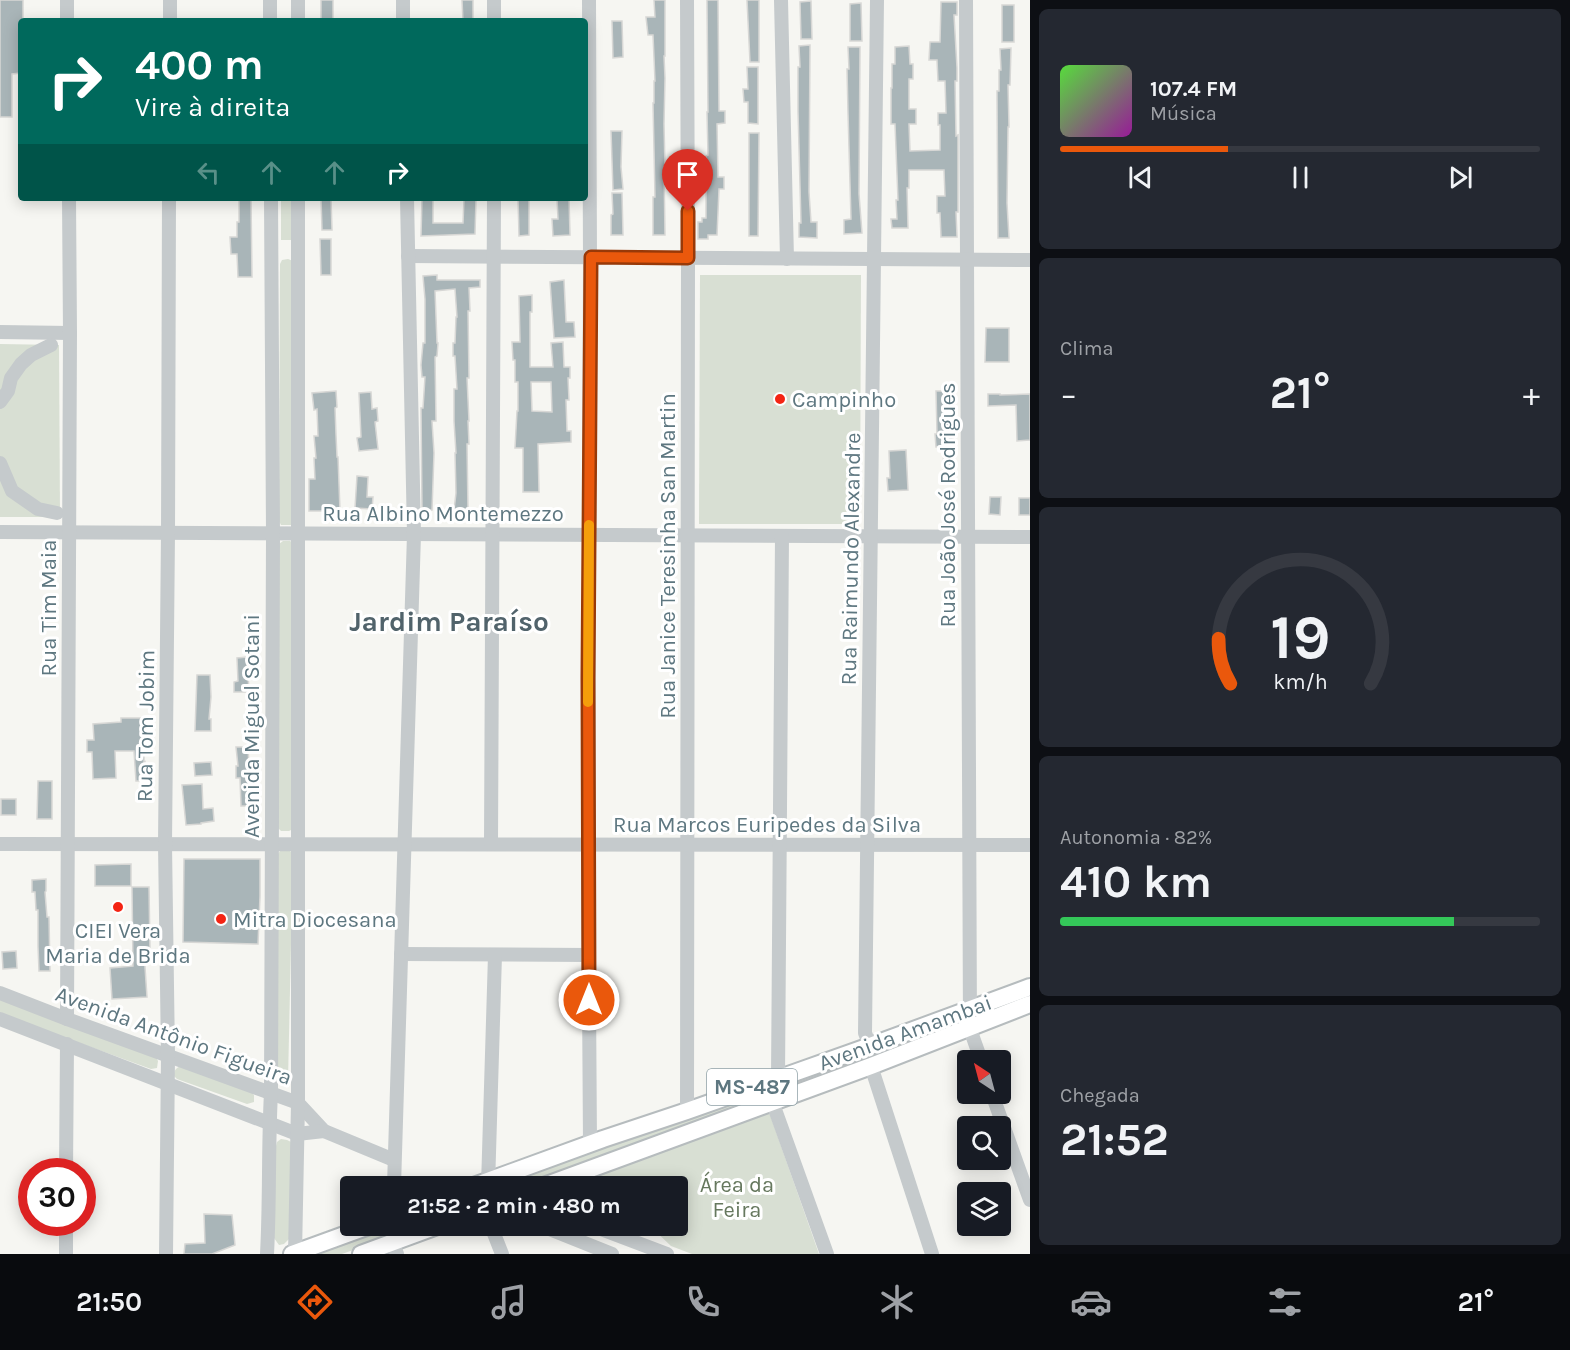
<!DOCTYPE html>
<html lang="pt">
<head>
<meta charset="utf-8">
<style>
	:root { --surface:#171b24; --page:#242831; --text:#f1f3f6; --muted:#9ea1a6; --line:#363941; --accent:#ea580c }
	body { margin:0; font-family:Karla,sans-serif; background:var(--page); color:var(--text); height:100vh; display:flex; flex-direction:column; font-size:22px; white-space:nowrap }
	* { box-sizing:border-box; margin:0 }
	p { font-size:20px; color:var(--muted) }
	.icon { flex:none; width:33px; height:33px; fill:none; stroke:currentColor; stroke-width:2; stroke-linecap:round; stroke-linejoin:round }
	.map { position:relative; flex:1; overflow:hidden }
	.side { display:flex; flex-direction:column; gap:9px; padding:9px; background:#0d0f14; width:540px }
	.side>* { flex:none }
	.top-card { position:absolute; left:18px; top:18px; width:570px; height:183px; border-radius:6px; box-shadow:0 3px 15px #0003; background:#00695c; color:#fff; overflow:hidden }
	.needle { width:39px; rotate:324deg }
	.fabs { position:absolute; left:957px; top:1050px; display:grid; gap:12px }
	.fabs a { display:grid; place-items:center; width:54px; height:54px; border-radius:6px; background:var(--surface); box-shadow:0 3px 15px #0003; font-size:30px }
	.speed { position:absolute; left:18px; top:1158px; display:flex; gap:12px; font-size:30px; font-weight:700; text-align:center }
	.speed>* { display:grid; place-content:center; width:78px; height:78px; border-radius:50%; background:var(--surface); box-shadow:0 3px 15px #0003; line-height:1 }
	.speed .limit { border:9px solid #d22; background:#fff; color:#111 }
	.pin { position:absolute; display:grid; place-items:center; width:51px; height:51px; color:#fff; margin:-62px -26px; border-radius:50% 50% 50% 0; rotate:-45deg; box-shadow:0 0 6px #0007 }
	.pin .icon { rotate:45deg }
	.me { position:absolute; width:66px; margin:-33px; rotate:0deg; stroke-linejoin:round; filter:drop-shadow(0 0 4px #0008) }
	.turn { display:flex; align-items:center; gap:21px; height:126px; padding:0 18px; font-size:27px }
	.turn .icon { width:78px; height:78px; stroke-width:2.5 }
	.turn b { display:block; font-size:42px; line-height:51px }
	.lanes { display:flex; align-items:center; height:57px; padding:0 18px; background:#0003; justify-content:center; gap:30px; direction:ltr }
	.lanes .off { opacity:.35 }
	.big { font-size:45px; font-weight:700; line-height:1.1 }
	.side .widget { flex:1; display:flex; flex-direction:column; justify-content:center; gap:9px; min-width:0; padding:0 21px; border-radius:9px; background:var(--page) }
	.side .dial { align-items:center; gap:0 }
	.dial svg { height:156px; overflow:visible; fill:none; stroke:var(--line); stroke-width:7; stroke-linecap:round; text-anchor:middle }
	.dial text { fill:var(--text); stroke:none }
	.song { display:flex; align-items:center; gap:18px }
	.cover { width:72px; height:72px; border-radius:9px; background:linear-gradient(135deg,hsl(110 70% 55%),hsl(300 70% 35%)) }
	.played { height:6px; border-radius:3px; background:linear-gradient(90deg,var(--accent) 35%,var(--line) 35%) }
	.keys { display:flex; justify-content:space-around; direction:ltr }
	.heat { display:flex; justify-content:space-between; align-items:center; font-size:33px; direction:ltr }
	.charge { height:9px; border-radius:4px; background:linear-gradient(90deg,#34c759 82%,var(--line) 0) }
	.trip { position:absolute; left:340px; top:1176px; width:348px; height:60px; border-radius:6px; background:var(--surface); box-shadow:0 3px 15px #0003; font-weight:700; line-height:60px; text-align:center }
	.menu { display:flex; height:96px; justify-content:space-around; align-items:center; background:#090b0e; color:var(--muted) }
	.menu .icon { width:42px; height:42px }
	.menu .on { color:var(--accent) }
	.menu b { font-size:27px; color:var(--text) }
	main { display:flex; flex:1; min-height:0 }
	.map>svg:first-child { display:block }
	.green { fill:#d8dfd3 }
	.building { fill:#a9b5b8; stroke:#d7d7d5; stroke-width:1.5; fill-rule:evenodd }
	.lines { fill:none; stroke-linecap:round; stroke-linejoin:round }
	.major-casing { stroke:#b6bcbe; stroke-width:20 }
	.minor { stroke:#c5cacc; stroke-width:14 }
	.major { stroke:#fff; stroke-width:16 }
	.route-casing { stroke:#983908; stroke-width:15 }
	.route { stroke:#ea580c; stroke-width:10 }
	.slow { stroke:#f59e0b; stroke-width:10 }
	.poi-dot { fill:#f42414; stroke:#fff; stroke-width:2 }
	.labels { text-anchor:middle; stroke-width:6; stroke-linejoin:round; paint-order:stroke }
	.shield { fill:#fff; stroke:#8ea0a6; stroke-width:1.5 }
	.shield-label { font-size:21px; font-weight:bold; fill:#5e7780 }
	.poi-label { font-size:22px; fill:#5e7780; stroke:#fff; text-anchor:start }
	.street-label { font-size:22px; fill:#5e7780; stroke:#fff }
	.park-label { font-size:22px; fill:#66785e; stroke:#fff }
	.district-label { font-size:28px; font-weight:bold; fill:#51636b; stroke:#fff }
</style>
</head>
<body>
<main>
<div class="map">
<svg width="1030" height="1254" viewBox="0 0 1030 1254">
	<rect width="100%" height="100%" fill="#f6f6f2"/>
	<g class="green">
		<rect x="281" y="198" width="14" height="42"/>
		<polygon points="288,259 293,261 292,525 281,525 279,521 280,264 282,260"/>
		<polygon points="700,275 861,275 860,524 699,524"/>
		<polygon points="0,344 59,345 60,517 0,517"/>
		<polygon points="283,541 290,541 293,543 293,829 289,831 281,831 278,828 279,544"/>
		<polygon points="280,851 290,851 293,854 288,1081 282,1085 275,1083 278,854"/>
		<polygon points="1030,992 1030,1002 527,1186 490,1186"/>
		<polygon points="0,998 156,1057 158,1061 157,1068 151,1069 0,1014"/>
		<path d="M 181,1066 L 251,1092 L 254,1095 L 254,1102 L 247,1104 L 177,1079 L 174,1076 C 174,1070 176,1068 181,1066 Z"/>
		<polygon points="768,1109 819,1254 692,1254 671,1246 650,1226 678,1226 678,1186 611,1186 598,1174"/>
		<polygon points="281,1139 287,1140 291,1142 291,1237 284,1244 279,1245 274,1238 276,1146 277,1142"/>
		<polygon points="381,1226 420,1226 342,1254 309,1254 310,1251"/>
	</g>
	<g class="building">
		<polygon points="0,0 23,0 23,21 21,21 21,73 12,74 12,117 0,117"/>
		<rect x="321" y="0" width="12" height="21"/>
		<polygon points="462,0 473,0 473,21 463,21"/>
		<polygon points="654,0 665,0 665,56 664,56 665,78 664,124 665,167 664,167 665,235 653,235 653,197 655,197 653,103 654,103 654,81 655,81 653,35 648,35 646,17 655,17"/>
		<polygon points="707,0 718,0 719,111 725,111 725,123 717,124 718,177 724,177 724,189 719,189 717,235 708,235 708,239 698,239 698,222 702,222 702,218 706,218 706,156 708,155 707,112 708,112"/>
		<polygon points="747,0 759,0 759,62 750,62"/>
		<polygon points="811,1 812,39 801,39 800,2"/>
		<polygon points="941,2 957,2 957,15 954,15 957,68 957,81 955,81 956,136 958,135 958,212 956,212 957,237 941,237 940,213 937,213 937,196 945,196 944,170 909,170 909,188 907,188 908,228 892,228 891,219 897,219 896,200 898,200 895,124 891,124 891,88 892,88 892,64 895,64 895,47 909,46 910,64 913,64 913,79 909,79 909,109 916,109 916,124 909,124 910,151 940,150 940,125 938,125 938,113 946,113 945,81 938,81 937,60 929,60 930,42 940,42"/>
		<polygon points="861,3 862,41 850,41 850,4"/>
		<rect x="1002" y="5" width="12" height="37"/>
		<polygon points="612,21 622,21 623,57 613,58"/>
		<polygon points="810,45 809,192 811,222 817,222 817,238 799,237 799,223 801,223 798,111 798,67 800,67 799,46"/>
		<polygon points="848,47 860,47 859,194 862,233 844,234 844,220 851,219 848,113 847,69 849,69"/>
		<polygon points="1011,48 1010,85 1008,85 1009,127 1008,127 1007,203 1009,238 998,238 997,91 999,91 999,70 1001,70 1000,49"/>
		<polygon points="747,67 758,67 758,124 748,123 748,102 744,102 743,89 748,89"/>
		<polygon points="611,131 622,131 621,167 623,189 613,190"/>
		<polygon points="749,133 759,133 758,236 749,236"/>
		<polygon points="612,193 622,193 623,235 611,235 611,215 613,214"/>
		<polygon points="251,198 252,277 238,277 237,254 231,254 230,237 237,237 237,222 239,222 239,199"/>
		<polygon points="321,198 331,198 332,230 322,230"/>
		<polygon points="422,198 433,198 433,223 463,223 464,199 476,199 475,234 421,236"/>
		<polygon points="518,198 529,198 529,235 519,236"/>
		<polygon points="557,198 569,198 570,235 553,236 552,219 558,219"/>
		<polygon points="320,239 331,239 331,275 321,275"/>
		<polygon points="437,275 437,280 480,280 480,287 469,288 470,311 468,311 469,378 467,378 469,421 468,421 469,444 467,444 468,510 454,510 456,493 455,453 456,453 454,421 454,389 457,389 455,356 453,356 453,343 455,343 456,317 457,317 455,289 435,291 437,343 438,343 437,356 435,357 436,421 432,421 434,453 432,510 422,510 421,408 423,408 425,377 422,377 421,365 423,343 425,343 425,299 423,276"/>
		<polygon points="564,280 566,322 574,322 575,337 554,338 550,282"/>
		<path d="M 532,295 L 532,312 L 530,312 L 530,367 L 553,367 L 551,343 L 563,342 L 564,367 L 570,367 L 570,378 L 568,378 L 569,400 L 566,400 L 567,431 L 571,431 L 571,442 L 538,444 L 539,492 L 523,492 L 523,448 L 515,448 L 517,411 L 518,411 L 518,382 L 515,382 L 515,360 L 513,360 L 512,342 L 520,342 L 519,296 ZM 531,382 L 551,382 L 552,412 L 532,411 Z"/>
		<polygon points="986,328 1009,328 1009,362 985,362"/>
		<polygon points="336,391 337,407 335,408 336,435 337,457 338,457 340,511 309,511 309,479 315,479 314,458 316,458 314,436 318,436 317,409 314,410 312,393"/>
		<polygon points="936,391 954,391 956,425 953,425 954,470 943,470 944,446 936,447 935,434 937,434"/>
		<polygon points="371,392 372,409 377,408 378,421 375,422 378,449 359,451 357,438 361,437 359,393"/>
		<polygon points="988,394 1000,394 1000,395 1030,394 1030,440 1017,441 1016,405 988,406"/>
		<polygon points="906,450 908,490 888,491 887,478 890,478 889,451"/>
		<polygon points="357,476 368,477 367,497 373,497 372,509 355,508"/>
		<polygon points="990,497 1001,497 1000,515 989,514"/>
		<rect x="1019" y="498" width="11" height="17"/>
		<polygon points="247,657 249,692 234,692 234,682 238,681 237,658"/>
		<polygon points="197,675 210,675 211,697 209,719 211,719 211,731 195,731"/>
		<polygon points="121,718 144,718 144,763 145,762 146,776 144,776 144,781 136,781 134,751 115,751 116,778 93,779 92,752 87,752 87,740 94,740 93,724 121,722"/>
		<polygon points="236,747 248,747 250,785 255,785 255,806 241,806 240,778 236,778 236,766 238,766"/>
		<polygon points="211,762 212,775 195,776 194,763"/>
		<polygon points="38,781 52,781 52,819 37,819"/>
		<polygon points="202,784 203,809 213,808 214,821 201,823 201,824 186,825 182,785"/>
		<rect x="1" y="799" width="15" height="16"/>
		<polygon points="184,859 260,859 260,896 258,944 183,942"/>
		<polygon points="131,864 131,886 95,886 95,865"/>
		<polygon points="46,879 46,891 45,892 47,917 49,917 50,971 39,971 38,946 38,910 36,910 35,892 32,892 32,880"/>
		<polygon points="132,887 149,887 150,952 144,952 147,997 112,999 110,968 133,966"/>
		<polygon points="16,951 17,968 3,969 2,952"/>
		<polygon points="204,1214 232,1215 235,1245 212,1254 184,1254 185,1244 205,1243"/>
	</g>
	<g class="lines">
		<defs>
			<g id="major">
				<polyline points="474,1186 603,1139 687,1111 870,1046 1030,987"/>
				<polyline points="544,1186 871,1066 1030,1004"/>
				<polyline points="292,1254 369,1226"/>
				<polyline points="361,1254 437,1226"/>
			</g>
		</defs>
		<use href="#major" class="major-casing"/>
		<g class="minor">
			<polyline points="67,0 67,21"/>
			<polyline points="270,0 270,21"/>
			<polyline points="298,0 298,21"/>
			<polyline points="403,0 403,21"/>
			<polyline points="494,0 494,21"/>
			<polyline points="589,0 590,257 588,845 590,1144"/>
			<polyline points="687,0 688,258 687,1111"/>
			<polyline points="781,0 787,259"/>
			<polyline points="966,0 970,1029 981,1060"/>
			<polyline points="170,21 170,0"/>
			<polyline points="408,256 1030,260"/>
			<polyline points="0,332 70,333"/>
			<polyline points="0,402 8,391 11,378 21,364 31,355 51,345"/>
			<polyline points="0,463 12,491 38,509 57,513"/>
			<polyline points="0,532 1030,537"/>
			<polyline points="0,844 1030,845"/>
			<polyline points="491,844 494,198"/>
			<polyline points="401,954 589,955"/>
			<polyline points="0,993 67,1019 298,1103 324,1131 394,1160"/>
			<polyline points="0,1019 297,1134 324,1131"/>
			<polyline points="67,1019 70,333 69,198"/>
			<polyline points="870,1046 865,1033 877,0"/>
			<polyline points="871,1066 932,1254"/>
			<polyline points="778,1078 782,536"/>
			<polyline points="992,1094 1030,1200"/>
			<polyline points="772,1101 827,1254"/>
			<polyline points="66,1172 67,1044"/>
			<polyline points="394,1186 414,534 407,198"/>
			<polyline points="488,1186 495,955"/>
			<polyline points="491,1226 502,1254"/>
			<polyline points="542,1226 612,1254"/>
			<polyline points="593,1226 667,1254"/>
			<polyline points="392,1242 397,1254"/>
			<polyline points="66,1254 66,1222"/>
			<polyline points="166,1254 168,1056 165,844 168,533 169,198"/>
			<path d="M 267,1254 C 270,1200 268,1147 271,1093 L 273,534 L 271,198"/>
			<polyline points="295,1254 298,1103 298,198"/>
		</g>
		<use href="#major" class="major"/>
	</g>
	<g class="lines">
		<defs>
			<polyline id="route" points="589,1000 588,678 591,257 688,258 688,211"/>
		</defs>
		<use href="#route" class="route-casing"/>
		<use href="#route" class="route"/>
		<polyline class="slow" points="588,702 589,525"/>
	</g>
	<g class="poi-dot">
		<circle cx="780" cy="399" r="6"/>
		<circle cx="118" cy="907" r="6"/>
		<circle cx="221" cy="919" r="6"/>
	</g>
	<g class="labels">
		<rect class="shield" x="707" y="1069" width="90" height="36" rx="4.5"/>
		<g class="shield-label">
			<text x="752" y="1094">MS-487</text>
		</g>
		<g class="poi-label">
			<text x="792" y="407">Campinho</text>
			<text x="233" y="927">Mitra Diocesana</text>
			<text x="118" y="938" text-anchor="middle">CIEI Vera<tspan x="118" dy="25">Maria de Brida</tspan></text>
		</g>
		<g class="street-label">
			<text transform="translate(947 505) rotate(-90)" y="8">Rua João José Rodrigues</text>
			<text x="443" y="521">Rua Albino Montemezzo</text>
			<text transform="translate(667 556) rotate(-90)" y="8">Rua Janice Teresinha San Martin</text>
			<text transform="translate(850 559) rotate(-89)" y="8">Rua Raimundo Alexandre</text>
			<text transform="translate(48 608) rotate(-90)" y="8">Rua Tim Maia</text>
			<text transform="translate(145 726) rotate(-89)" y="8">Rua Tom Jobim</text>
			<text transform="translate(251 726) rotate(-90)" y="8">Avenida Miguel Sotani</text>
			<text x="767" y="832">Rua Marcos Euripedes da Silva</text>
			<text transform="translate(905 1032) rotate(-20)" y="8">Avenida Amambai</text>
			<text transform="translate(174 1035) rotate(20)" y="8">Avenida Antônio Figueira</text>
		</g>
		<g class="park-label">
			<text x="737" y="1192">Área da<tspan x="737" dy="25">Feira</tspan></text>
		</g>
		<g class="district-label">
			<text x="449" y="631">Jardim Paraíso</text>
		</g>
	</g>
</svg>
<div class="fabs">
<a><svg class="needle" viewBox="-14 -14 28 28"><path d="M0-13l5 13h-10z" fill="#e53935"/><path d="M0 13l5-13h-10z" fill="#9ea1a6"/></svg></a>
<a><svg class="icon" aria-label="search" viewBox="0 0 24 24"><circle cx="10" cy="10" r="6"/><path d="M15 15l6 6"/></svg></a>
<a><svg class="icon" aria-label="layers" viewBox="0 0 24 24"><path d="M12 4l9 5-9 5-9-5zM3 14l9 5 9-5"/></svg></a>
</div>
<div class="speed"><div class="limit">30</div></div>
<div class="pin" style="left:688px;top:211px;background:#d93025"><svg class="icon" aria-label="arrive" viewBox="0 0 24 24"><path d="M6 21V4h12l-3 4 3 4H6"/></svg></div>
<svg class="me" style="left:589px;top:1000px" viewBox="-20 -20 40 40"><circle r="17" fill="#ea580c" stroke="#fff" stroke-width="3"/><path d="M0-11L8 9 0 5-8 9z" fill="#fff"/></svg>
<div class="trip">21:52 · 2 min · 480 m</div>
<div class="top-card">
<div class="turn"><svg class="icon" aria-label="right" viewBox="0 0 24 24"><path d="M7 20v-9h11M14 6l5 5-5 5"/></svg><div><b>400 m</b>Vire à direita</div></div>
<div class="lanes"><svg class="icon off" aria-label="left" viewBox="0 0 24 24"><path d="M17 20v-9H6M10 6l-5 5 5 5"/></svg><svg class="icon off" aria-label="ahead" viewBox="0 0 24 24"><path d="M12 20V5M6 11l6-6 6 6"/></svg><svg class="icon off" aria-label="ahead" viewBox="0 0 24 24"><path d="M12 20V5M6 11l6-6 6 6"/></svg><svg class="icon" aria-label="right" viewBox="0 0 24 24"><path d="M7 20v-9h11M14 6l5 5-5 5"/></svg></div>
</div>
</div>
<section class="side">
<div class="widget">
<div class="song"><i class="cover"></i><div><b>107.4 FM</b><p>Música</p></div></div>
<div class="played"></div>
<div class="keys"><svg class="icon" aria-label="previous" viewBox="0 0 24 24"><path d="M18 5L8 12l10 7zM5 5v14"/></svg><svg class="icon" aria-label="pause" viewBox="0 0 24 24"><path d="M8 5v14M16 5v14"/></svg><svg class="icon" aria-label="next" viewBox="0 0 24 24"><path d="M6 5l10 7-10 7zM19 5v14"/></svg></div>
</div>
<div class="widget"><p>Clima</p>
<div class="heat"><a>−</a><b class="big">21°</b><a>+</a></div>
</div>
<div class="widget dial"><svg viewBox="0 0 100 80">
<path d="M14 69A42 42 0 1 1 86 69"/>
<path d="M14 69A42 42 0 0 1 8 46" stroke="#ea580c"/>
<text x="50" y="56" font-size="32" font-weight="700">19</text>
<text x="50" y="72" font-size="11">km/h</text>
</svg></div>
<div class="widget"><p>Autonomia · 82%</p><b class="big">410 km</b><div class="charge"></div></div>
<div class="widget"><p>Chegada</p><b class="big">21:52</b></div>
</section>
</main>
<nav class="menu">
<b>21:50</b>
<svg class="icon on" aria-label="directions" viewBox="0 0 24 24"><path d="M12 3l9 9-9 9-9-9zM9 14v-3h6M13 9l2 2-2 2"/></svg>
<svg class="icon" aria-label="music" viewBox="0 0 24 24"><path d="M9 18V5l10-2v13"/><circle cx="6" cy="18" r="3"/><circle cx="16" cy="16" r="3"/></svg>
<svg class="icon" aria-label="phone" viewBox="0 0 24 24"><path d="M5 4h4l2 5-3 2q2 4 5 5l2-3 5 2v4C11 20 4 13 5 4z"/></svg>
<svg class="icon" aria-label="climate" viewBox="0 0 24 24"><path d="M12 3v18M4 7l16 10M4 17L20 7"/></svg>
<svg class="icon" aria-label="car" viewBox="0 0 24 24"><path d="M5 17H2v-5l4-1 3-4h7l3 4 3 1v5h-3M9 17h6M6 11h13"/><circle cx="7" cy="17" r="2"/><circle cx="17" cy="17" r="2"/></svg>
<svg class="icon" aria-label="filters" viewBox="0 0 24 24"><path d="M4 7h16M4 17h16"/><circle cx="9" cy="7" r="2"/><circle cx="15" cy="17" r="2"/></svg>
<b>21°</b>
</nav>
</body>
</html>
